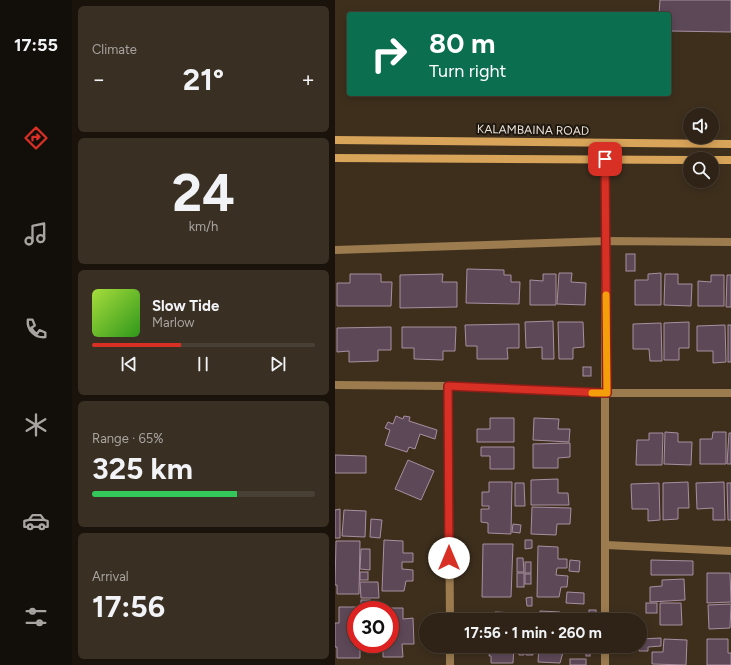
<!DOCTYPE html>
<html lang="en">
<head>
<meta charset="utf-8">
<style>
	:root { --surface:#2e2316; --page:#3a2f23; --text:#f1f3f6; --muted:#a7a4a1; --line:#494035; --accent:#d93025 }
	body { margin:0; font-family:Figtree,sans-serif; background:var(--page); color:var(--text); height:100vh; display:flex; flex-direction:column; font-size:15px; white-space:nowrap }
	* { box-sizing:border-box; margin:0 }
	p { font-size:13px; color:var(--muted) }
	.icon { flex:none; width:22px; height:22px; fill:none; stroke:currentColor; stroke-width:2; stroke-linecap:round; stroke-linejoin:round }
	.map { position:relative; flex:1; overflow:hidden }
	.panel { display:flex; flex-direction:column; gap:6px; padding:6px; background:#19130c; width:263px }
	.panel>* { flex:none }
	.hud { position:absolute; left:12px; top:12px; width:324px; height:84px; border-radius:4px; box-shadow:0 2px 10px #0003,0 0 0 1px var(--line); background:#0b6e4f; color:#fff; overflow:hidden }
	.controls { position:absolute; left:348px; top:108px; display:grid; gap:8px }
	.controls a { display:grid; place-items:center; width:36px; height:36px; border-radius:50%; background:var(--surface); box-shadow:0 2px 10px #0003,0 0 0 1px var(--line); font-size:20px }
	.speed { position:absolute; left:12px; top:601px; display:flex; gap:8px; font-size:20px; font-weight:700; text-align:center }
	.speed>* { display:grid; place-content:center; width:52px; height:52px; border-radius:50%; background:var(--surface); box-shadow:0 2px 10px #0003,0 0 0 1px var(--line); line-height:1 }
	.speed .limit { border:6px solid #d22; background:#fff; color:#111 }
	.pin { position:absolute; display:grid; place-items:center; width:34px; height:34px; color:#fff; margin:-17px; border-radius:8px; box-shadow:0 2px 6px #0006 }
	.me { position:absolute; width:44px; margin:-22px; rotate:0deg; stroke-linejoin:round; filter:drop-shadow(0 0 3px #0008) }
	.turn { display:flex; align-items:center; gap:14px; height:84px; padding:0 16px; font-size:18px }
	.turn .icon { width:52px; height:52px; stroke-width:2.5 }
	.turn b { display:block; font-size:28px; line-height:34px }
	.big { font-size:30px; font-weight:700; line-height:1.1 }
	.panel .tile { flex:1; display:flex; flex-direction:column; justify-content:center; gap:6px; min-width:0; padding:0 14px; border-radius:6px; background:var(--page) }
	.panel .dial { align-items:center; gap:0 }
	.dial b { font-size:52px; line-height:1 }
	.song { display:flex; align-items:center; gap:12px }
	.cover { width:48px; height:48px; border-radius:6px; background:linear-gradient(135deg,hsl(80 70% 55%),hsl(110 70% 35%)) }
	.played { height:4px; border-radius:2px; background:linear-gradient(90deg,var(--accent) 40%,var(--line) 40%) }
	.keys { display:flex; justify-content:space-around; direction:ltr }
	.heat { display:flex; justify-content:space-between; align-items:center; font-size:22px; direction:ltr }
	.charge { height:6px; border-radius:3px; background:linear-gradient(90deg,#34c759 65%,var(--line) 0) }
	.trip { position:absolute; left:84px; top:613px; width:228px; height:40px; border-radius:20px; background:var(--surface); box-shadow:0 2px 10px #0003,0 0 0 1px var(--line); font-weight:700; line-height:40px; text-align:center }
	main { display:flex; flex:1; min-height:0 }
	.menu { display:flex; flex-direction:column; width:72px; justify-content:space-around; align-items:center; background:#120e09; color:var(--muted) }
	.menu .icon { width:28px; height:28px }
	.menu .current { color:var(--accent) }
	.menu b { font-size:18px; color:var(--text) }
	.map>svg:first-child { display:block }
	.building { fill:#5d4857; stroke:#a78fa0 }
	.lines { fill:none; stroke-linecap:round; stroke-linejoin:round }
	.street { stroke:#9c7b4f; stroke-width:8 }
	.secondary { stroke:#d8a45a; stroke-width:8 }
	.route-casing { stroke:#8d1f18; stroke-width:10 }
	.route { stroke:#d93025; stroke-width:7 }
	.slow { stroke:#f59e0b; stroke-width:7 }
	.labels { text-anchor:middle; stroke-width:4; stroke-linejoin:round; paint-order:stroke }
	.street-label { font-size:12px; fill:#ebe2d6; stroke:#1f1810 }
</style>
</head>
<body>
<main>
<nav class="menu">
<b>17:55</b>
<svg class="icon current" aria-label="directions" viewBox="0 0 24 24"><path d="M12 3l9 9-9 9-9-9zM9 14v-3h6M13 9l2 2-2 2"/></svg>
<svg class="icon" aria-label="music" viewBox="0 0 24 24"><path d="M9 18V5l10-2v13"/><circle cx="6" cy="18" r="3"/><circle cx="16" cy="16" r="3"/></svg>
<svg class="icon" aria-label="phone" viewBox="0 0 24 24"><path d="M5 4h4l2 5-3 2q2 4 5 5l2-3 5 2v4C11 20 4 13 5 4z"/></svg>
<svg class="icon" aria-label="climate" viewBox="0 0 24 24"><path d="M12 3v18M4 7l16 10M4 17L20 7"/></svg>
<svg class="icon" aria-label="car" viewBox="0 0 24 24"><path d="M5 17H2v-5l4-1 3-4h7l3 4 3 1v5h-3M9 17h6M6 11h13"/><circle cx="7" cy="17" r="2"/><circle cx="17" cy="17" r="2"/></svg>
<svg class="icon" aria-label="filters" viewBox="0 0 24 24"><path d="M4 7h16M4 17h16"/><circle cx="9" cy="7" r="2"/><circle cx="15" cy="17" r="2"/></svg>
</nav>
<section class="panel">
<div class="tile"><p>Climate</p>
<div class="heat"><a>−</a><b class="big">21°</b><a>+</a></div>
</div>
<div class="tile dial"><b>24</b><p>km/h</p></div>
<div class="tile">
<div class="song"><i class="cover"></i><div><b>Slow Tide</b><p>Marlow</p></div></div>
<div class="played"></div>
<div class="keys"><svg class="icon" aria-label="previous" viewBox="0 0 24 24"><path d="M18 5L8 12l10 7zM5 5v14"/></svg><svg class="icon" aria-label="pause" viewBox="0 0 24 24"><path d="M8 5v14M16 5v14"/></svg><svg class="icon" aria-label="next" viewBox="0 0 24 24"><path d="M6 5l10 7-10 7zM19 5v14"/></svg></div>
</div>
<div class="tile"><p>Range · 65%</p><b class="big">325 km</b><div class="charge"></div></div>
<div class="tile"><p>Arrival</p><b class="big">17:56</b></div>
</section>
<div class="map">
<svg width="396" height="665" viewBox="0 0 396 665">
	<rect width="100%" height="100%" fill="#3e2f1d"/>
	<g class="building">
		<polygon points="325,0 396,0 396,32 334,31 334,14 324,14"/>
		<rect x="291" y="254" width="9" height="17"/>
		<polygon points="132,269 169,270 169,275 176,275 176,282 185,282 184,304 131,303"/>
		<polygon points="224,273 237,273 236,282 251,283 250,305 222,304"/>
		<polygon points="326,273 326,305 300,305 300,280 313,280 313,274"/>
		<polygon points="15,274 46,274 46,282 57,282 56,306 2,306 2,283 15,283"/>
		<polygon points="108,274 107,282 122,282 122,307 65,308 65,275"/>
		<polygon points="208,274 221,274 221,305 195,305 195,280 208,281"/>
		<polygon points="330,274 343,274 343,284 357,284 356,306 329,305"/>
		<polygon points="376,275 389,275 389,306 363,306 363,281 376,282"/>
		<polygon points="392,275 396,275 396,307 391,307"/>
		<polygon points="218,321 219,359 207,359 207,347 191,348 190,322"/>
		<polygon points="223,322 248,322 249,347 238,348 238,359 224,359"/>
		<polygon points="354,322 354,348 344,348 344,360 329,360 329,323"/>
		<polygon points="326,323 327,361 315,361 314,349 298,349 298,324"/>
		<polygon points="184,324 184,348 172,348 173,359 142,359 142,346 131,346 130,325"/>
		<polygon points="390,325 391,362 378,363 378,351 362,351 362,326"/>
		<rect x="393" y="325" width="3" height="37"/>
		<polygon points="56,327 56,350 43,350 43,361 14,362 14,351 2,352 2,328"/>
		<polygon points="67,327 121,327 120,351 108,351 108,360 79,359 79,348 67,348"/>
		<rect x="248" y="367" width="8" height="9"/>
		<polygon points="61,416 68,419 69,416 75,417 74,421 102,430 100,439 85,434 80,449 74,447 72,452 50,445 55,430 50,428 53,422 58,424"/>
		<polygon points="155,418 179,418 179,442 142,442 142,429 155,429"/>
		<polygon points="199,418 224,419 223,429 235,429 234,442 198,440"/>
		<polygon points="330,432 343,433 343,442 357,442 356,465 329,464"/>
		<polygon points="378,432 391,432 391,464 365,464 365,439 377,439"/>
		<polygon points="314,433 328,433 327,465 301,465 302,440 314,440"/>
		<polygon points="394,433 396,433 396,464 392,464"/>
		<polygon points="235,443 235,457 223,458 223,468 198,468 198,444"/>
		<polygon points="146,447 179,447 179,469 155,469 155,456 146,456"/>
		<polygon points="0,455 31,456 31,473 0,473"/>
		<polygon points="73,460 99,471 86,500 60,489"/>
		<polygon points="223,479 223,493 233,493 234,505 196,505 196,480"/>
		<polygon points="154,482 177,482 176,534 153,533 153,523 146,522 146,509 154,509 154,506 147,506 147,492 154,492"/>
		<polygon points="353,482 354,508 343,508 343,519 328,520 328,483"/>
		<polygon points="389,482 390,520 378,520 378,508 362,509 361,483"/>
		<polygon points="180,483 189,483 190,506 180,506"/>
		<polygon points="324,483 325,520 313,521 313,509 297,509 296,484"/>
		<polygon points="392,483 396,483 396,520 393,520"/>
		<polygon points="197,507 236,508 235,524 222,524 221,535 196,534"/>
		<polygon points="5,509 5,538 0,538 0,510"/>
		<polygon points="9,510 31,511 30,537 7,536"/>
		<polygon points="36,519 47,520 45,538 35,537"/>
		<polygon points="178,524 186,525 185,533 177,532"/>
		<polygon points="49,540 68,541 68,553 78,553 78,562 67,562 67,569 78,570 78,581 71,581 69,591 47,591"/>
		<polygon points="190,540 197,540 197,548 190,549"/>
		<polygon points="1,541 25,541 24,594 2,594 2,585 0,585"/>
		<polygon points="148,544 178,544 176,597 147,597"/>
		<polygon points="203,546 223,547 223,559 232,559 232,568 222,568 221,575 233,576 232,587 226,587 224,597 202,597"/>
		<polygon points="26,549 35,549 35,570 25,569"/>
		<polygon points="117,556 125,556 124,566 117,566"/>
		<polygon points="182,558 188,558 189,572 182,572"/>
		<polygon points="235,560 245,561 244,572 234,571"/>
		<polygon points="316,560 358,561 358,575 316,575"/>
		<rect x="190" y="562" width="6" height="11"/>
		<rect x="25" y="572" width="8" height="8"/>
		<rect x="182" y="573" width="7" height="14"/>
		<polygon points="372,573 395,573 396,602 372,603"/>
		<rect x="190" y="574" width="6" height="10"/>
		<polygon points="349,579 350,600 315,602 315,587 327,586 327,580"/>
		<polygon points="25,582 43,582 44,598 26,598"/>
		<polygon points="232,592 249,593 249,604 231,603"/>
		<polygon points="197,597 197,606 192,606 191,598"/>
		<rect x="26" y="600" width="9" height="10"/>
		<rect x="311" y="603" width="11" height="10"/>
		<polygon points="325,603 346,603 347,625 325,625"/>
		<polygon points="396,604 395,628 374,629 373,605"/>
		<polygon points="4,607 24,607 24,610 21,610 21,644 36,644 25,645 25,658 2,658 2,647 0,647 0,623 4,623"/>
		<polygon points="47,608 68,608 68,619 78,618 79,644 67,644 68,657 48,657 48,645 42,645 55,644 55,610 47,610"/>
		<rect x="254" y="610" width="7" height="9"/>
		<polygon points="205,611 225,612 225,620 205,620"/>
		<polygon points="160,612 180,613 180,620 160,620"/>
		<polygon points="305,625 309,625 310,634 305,634"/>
		<polygon points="326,638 326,646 313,647 313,651 304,651 304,647 301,647 305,646 305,639"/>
		<polygon points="329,639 352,640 351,665 317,664 317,652 328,652"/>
		<polygon points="372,639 393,639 393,653 396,653 396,665 372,665"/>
		<polygon points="148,646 179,646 178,663 156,663 156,656 154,656 155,652 148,652"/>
		<polygon points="183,646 189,646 189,655 184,655"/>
		<polygon points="204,646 234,646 234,653 228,652 225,663 203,662"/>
		<rect x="251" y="646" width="4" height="10"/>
		<polygon points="197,648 198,655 191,655 190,649"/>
		<rect x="235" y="659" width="16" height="6"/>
	</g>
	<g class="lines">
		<g class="street">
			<polyline points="0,250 271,241 396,242"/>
			<polyline points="0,385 113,386 272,393 396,393"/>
			<polyline points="113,386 115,620"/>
			<polyline points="271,545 396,551"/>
			<polyline points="270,620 270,159"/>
			<polyline points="115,646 115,665"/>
			<polyline points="270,665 270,646"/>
		</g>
		<g class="secondary">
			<polyline points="0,140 396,144"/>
			<polyline points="0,158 355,160"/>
			<polyline points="377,160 396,160"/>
		</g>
	</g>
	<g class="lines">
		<defs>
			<polyline id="route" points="114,558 113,386 272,393 270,159"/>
		</defs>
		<use href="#route" class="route-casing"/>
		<use href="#route" class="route"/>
		<polyline class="slow" points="257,393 272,393 271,295"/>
	</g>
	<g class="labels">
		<g class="street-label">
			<text transform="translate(198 130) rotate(1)" y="4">KALAMBAINA ROAD</text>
		</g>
	</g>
</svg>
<div class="controls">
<a><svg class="icon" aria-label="sound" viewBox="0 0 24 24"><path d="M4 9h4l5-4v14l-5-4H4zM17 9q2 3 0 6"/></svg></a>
<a><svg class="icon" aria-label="search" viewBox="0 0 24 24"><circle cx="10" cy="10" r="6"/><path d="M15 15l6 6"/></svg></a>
</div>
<div class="speed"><div class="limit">30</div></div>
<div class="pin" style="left:270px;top:159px;background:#d93025"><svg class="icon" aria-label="arrive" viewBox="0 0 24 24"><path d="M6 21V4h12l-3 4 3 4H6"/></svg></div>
<svg class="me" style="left:114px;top:558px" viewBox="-20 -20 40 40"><circle r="19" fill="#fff"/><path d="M0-13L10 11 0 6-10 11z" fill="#d93025"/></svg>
<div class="trip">17:56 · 1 min · 260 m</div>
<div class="hud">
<div class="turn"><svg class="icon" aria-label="right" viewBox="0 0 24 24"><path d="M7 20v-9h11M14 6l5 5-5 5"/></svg><div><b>80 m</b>Turn right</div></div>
</div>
</div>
</main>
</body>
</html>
